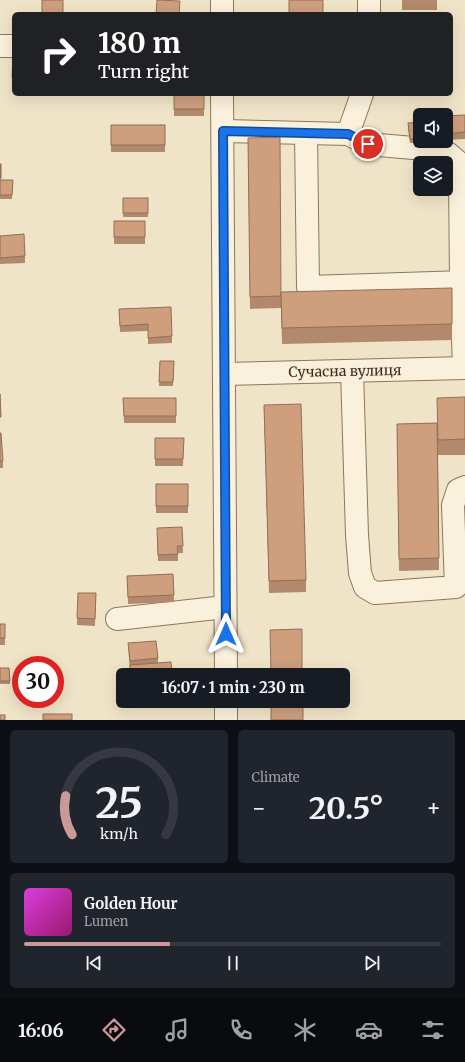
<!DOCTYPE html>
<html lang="en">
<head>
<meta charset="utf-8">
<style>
	:root { --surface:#171b24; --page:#20242c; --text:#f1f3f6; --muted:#9ea1a6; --line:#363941; --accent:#cc999b }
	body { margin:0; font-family:Merriweather,serif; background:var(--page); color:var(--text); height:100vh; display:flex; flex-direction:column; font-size:15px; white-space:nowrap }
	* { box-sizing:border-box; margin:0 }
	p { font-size:13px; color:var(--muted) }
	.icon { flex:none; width:22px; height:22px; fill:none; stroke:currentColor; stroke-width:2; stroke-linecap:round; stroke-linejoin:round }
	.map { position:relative; height:720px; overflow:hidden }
	.details { display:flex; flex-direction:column; gap:10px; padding:10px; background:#0d0f14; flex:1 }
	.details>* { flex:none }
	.guide { position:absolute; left:12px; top:12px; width:441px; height:84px; border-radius:6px; box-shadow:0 4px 16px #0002; background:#202124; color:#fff; overflow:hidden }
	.tools { position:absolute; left:413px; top:108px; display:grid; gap:8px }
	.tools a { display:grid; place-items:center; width:40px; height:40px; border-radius:6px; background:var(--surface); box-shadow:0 4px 16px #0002; font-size:20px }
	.speed { position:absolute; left:12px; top:656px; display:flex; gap:8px; font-size:20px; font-weight:700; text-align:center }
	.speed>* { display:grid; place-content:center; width:52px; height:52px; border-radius:50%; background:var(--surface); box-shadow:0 4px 16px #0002; line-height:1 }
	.speed .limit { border:6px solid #d22; background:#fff; color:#111 }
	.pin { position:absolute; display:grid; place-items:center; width:34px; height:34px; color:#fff; margin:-17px; border:2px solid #fff; border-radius:50%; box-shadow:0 1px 4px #0007 }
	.me { position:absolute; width:44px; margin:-22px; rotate:0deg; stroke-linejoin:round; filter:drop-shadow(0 0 3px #0008) }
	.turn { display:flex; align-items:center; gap:14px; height:84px; padding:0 20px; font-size:18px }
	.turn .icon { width:52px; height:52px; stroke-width:2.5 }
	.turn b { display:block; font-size:28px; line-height:34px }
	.big { font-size:30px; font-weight:700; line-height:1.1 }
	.details .widget { flex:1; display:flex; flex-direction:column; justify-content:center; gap:6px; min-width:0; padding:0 14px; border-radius:6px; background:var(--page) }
	.details .dial { align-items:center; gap:0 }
	.dial svg { height:104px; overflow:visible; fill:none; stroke:var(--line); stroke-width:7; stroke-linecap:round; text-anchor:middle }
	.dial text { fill:var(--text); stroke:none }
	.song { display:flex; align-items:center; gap:12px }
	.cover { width:48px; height:48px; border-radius:6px; background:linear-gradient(135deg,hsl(300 70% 55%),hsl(320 70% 35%)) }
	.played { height:4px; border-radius:2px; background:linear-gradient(90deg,var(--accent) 35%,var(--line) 35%) }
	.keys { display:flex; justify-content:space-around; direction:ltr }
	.heat { display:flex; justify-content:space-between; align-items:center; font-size:22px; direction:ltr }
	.details .tiles { flex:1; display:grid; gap:10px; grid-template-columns:1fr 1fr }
	.widget:last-child { grid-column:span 2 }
	.trip { position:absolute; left:116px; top:668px; width:234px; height:40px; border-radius:6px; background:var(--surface); box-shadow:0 4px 16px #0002; font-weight:700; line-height:40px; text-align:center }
	.tabs { display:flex; height:64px; justify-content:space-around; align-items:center; background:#090b0e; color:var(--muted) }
	.tabs .icon { width:28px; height:28px }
	.tabs .active { color:var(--accent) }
	.tabs b { font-size:18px; color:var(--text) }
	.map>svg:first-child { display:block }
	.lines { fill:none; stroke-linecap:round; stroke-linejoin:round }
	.minor-casing { stroke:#8d765c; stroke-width:24 }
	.minor { stroke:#faf1dc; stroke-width:22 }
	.wall { fill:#b2896c }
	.building { fill:#cf9f7d; stroke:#916f58 }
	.route-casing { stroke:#114b97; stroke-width:10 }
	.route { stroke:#1a73e8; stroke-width:7 }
	.labels { text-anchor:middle; stroke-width:3; stroke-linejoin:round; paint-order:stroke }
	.street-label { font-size:14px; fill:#3d2e20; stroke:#f7eed8 }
</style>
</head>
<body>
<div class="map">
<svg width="465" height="720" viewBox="0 0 465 720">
	<rect width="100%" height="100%" fill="#f0e4c8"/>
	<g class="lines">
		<defs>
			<g id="minor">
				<polyline points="222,0 222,14"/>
				<polyline points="369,0 369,14"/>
				<polyline points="0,46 14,46"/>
				<polyline points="222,94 226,675"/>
				<polyline points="223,131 348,134 367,144 437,150 449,154 457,161 460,175 461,282 464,368"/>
				<polyline points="306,133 308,287 465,282"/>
				<polyline points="348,134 362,94"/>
				<polyline points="352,371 357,535 360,573 365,587 375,593 456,587 453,505 458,490 465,487"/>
				<polyline points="225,374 465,368"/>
				<polyline points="117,619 225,607"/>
				<polyline points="226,701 226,720"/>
			</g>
		</defs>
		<use href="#minor" class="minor-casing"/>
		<use href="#minor" class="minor"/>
	</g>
	<g class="wall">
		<rect x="402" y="0" width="35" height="10"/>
		<polygon points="13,53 14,53 14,82 12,82"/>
		<polygon points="153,94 204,94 204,116 174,116 174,96 153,95"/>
		<polygon points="465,115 465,139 446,140 446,116"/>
		<polygon points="420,122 420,141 427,141 427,142 410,143 408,127"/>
		<rect x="111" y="125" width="54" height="27"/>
		<polygon points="248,138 281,296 452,324 452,340 282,344 281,308 250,309"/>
		<polygon points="0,164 1,164 1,180 13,180 12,199 0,199"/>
		<rect x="123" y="198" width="25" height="19"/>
		<rect x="114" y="221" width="31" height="23"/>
		<polygon points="0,236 25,256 25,263 0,264"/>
		<polygon points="119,309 172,336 172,343 148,344 148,331 120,332"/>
		<polygon points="160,361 174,361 173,386 159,386"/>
		<polygon points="465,397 465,455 438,455 439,570 399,571 397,424 437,423"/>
		<polygon points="123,398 176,398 176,423 124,423"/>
		<polygon points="264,405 306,580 306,592 269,593"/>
		<polygon points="0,433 3,461 3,468 0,468"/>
		<polygon points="155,438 184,438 183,466 155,466"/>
		<rect x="156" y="484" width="32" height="29"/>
		<polygon points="182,527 183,553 178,553 178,561 158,561 157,535"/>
		<polygon points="173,574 174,602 128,604 127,576"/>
		<polygon points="96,593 95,626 77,625 77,618"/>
		<rect x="0" y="624" width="5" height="21"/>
		<polygon points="128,643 158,658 158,663 172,675 130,675"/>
		<polygon points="0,668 9,668 10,684 0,684"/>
	</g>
	<g class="building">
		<rect x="42" y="0" width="21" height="14"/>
		<polygon points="157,0 180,1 179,14 156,14"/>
		<rect x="289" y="0" width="34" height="14"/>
		<polygon points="13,53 14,53 14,78 12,78"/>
		<rect x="174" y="94" width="30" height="15"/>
		<polygon points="465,115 465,132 446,134 446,116"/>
		<polygon points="420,122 420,139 410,139 408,123"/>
		<rect x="111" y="125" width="54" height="20"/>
		<polygon points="280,137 281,296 250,297 248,138"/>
		<rect x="0" y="164" width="1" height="14"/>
		<polygon points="0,180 13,180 12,195 0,195"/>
		<rect x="123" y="198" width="25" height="15"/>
		<rect x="114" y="221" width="31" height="16"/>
		<polygon points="24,234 25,256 0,258 0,236"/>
		<polygon points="452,288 452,324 282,328 281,292"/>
		<polygon points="171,307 172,336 148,338 148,324 120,326 119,309"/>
		<polygon points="160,361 174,361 173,382 159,382"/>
		<polygon points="0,394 1,417 0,417"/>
		<polygon points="465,397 465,439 438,440 437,398"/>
		<polygon points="123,398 176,398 176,416 124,416"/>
		<polygon points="301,404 306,580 269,581 264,405"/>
		<polygon points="437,423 439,558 399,559 397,424"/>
		<polygon points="0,433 1,433 3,461 0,461"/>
		<polygon points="155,438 184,438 183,459 155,459"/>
		<rect x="156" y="484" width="32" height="22"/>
		<polygon points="182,527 183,546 177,546 178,554 158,555 157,528"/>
		<polygon points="173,574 174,595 128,597 127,576"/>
		<polygon points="78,593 96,593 95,619 77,618"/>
		<rect x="0" y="624" width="5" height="14"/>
		<polygon points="302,629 302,675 271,675 270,630"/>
		<polygon points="156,641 158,658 130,661 128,643"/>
		<polygon points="171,662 172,675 131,675 130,665"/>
		<polygon points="0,668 9,668 10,681 0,681"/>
		<rect x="271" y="701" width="32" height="19"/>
		<rect x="43" y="714" width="29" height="6"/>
		<rect x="0" y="715" width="5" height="5"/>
	</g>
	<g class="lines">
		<defs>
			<polyline id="route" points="226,634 223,131 348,134 368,144"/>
		</defs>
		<use href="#route" class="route-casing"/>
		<use href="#route" class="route"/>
	</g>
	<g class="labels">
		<g class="street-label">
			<text transform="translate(345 371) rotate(-1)" y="5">Сучасна вулиця</text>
		</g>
	</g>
</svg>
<div class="tools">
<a><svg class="icon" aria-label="sound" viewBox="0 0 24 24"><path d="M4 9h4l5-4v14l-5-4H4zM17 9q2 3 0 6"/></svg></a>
<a><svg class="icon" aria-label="layers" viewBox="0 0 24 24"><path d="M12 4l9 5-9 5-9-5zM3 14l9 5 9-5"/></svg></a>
</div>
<div class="speed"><div class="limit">30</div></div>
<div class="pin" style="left:368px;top:144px;background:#d93025"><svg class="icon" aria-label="arrive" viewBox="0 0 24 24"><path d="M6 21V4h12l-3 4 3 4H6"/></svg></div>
<svg class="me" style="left:226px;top:634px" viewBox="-20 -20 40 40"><path d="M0-17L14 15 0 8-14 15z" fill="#1a73e8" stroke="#fff" stroke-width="4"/></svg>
<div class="trip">16:07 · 1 min · 230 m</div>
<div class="guide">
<div class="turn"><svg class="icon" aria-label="right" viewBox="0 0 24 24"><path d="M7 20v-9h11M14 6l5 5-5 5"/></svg><div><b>180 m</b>Turn right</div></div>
</div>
</div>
<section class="details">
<div class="tiles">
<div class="widget dial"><svg viewBox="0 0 100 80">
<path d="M14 69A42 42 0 1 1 86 69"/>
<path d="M14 69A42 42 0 0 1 9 39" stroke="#cc999b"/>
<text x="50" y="56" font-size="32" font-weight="700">25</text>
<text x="50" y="72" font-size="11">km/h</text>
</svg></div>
<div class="widget"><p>Climate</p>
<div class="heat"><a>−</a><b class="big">20.5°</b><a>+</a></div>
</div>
<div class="widget">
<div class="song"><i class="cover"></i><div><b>Golden Hour</b><p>Lumen</p></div></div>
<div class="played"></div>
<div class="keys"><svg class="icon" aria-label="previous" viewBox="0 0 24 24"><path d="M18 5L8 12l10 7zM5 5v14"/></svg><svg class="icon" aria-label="pause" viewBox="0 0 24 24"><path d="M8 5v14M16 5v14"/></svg><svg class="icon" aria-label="next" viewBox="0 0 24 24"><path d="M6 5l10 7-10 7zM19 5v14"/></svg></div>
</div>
</div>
</section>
<nav class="tabs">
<b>16:06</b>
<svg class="icon active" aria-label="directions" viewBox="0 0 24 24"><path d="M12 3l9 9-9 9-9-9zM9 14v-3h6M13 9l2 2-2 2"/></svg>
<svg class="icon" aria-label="music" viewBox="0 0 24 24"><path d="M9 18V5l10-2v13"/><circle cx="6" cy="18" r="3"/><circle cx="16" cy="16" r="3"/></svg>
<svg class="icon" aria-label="phone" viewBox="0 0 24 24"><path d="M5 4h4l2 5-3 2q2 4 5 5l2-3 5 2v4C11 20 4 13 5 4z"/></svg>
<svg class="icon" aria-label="climate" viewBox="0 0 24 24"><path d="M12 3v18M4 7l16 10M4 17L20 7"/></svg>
<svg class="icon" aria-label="car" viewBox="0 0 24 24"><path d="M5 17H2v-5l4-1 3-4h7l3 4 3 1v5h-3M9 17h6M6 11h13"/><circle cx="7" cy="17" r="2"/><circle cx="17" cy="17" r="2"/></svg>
<svg class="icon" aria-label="filters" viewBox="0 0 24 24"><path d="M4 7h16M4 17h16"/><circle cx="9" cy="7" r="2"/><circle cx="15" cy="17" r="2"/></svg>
</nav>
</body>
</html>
